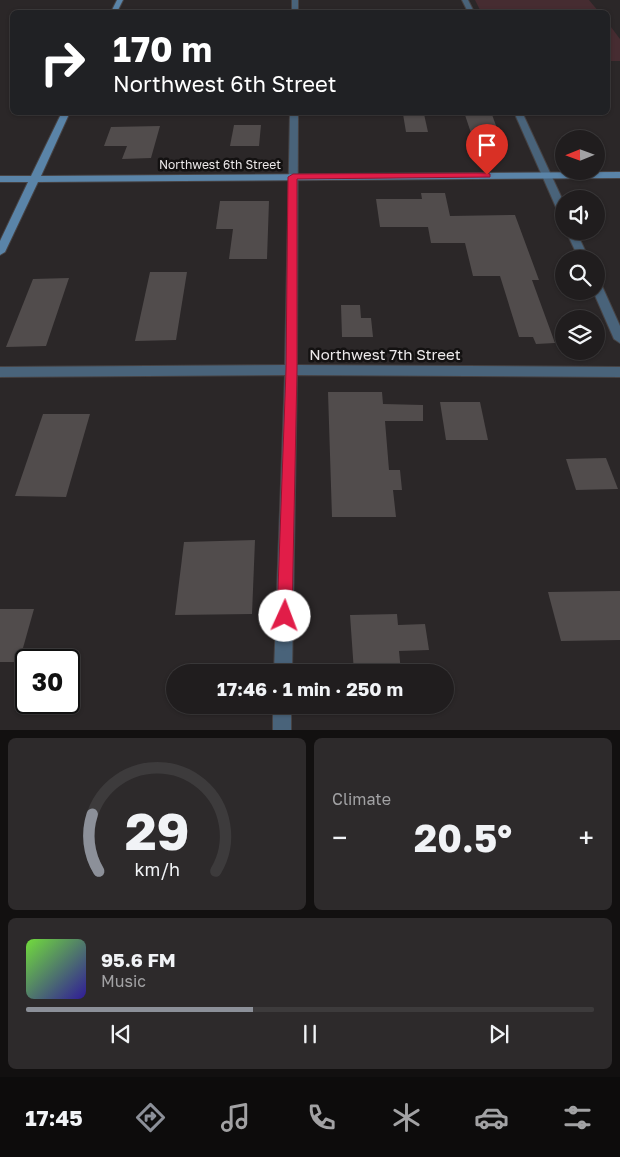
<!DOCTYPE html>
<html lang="en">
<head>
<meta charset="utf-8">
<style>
	:root { --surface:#201d1e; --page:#2d2a2b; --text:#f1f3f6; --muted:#a2a2a4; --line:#3d3b3c; --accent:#8c9099 }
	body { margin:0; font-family:"Golos Text",sans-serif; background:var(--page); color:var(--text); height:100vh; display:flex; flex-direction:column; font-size:19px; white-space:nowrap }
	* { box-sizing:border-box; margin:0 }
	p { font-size:16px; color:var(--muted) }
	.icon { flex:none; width:28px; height:28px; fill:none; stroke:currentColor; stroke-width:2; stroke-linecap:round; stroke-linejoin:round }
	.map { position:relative; height:730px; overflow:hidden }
	.details { display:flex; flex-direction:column; gap:8px; padding:8px; background:#121010; flex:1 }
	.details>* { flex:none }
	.banner { position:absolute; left:10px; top:10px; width:600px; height:105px; border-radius:8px; box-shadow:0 1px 4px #0004,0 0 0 1px var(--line); background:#202124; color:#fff; overflow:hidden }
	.needle { width:32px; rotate:269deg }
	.tools { position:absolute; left:555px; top:130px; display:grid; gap:10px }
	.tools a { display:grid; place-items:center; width:50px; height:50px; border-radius:50%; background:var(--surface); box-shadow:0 1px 4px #0004,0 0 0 1px var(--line); font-size:25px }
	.speed { position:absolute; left:15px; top:649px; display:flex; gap:10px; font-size:25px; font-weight:700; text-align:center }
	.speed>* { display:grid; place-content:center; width:65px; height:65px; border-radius:50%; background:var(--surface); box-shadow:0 1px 4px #0004,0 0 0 1px var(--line); line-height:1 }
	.speed .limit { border:2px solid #111; border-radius:8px; background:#fff; color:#111 }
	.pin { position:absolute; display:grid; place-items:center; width:42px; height:42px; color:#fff; margin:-51px -21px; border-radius:50% 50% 50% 0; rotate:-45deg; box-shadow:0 0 5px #0007 }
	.pin .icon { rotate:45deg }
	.me { position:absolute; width:55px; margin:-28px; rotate:2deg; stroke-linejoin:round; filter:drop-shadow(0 0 4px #0008) }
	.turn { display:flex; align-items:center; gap:18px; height:105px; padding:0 20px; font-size:22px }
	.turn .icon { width:65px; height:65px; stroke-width:2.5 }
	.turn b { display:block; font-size:35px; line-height:42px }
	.big { font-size:38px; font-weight:700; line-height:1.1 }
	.details .tile { flex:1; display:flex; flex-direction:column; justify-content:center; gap:8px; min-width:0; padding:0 18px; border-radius:8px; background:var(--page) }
	.details .dial { align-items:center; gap:0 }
	.dial svg { height:130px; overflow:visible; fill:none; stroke:var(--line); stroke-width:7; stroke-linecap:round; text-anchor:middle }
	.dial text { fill:var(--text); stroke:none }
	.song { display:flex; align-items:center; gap:15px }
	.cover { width:60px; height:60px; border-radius:8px; background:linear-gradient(135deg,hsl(100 70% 55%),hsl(250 70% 35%)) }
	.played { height:5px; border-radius:2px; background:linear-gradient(90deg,var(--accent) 40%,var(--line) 40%) }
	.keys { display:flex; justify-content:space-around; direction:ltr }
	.heat { display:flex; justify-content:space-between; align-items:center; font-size:28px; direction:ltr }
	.details .tiles { flex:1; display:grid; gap:8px; grid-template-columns:1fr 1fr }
	.tile:last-child { grid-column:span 2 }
	.trip { position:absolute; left:166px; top:664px; width:288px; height:50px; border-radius:25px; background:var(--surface); box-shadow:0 1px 4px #0004,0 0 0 1px var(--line); font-weight:700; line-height:50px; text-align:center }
	.menu { display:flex; height:80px; justify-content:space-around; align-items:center; background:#0d0c0c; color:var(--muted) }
	.menu .icon { width:35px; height:35px }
	.menu .on { color:var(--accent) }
	.menu b { font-size:22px; color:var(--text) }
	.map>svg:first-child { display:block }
	.green { fill:#462c31 }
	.building { fill:#514c4c }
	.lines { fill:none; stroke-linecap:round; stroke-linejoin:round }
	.street-casing { stroke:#464243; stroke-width:2 }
	.secondary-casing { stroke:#464243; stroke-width:2 }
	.street { fill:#49637a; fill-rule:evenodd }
	.secondary { fill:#5a84a8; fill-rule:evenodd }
	.route { fill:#e11d48; stroke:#92132f }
	.labels { text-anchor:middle; stroke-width:5; stroke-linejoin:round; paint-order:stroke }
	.far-street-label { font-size:12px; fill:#ece9ea; stroke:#131111 }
	.street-label { font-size:15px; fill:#ece9ea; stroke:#131111 }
</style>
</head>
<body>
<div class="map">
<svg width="620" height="730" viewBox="0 0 620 730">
	<rect width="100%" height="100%" fill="#2b2728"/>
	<g class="green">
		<polygon points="475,0 589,0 599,12 481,12"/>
		<polygon points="608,23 620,39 620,61 608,61"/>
	</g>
	<g class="building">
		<polygon points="464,112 491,112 501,139 473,139"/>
		<polygon points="403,114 424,114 428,132 406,132"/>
		<polygon points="234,125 261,125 259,146 230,146"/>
		<polygon points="160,126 151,158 122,159 127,146 104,146 111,127"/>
		<polygon points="421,193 445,193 450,216 515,215 539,280 532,280 555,343 536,344 533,337 519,337 500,276 473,276 465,243 431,243 428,227 380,227 376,199 422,199"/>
		<polygon points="220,201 269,201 267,259 229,259 233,229 216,229"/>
		<polygon points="150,272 187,272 176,340 135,341"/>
		<polygon points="69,278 46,346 6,347 33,279"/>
		<polygon points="341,305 360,305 361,318 371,318 373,337 342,337"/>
		<polygon points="328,392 382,392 383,404 423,405 423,421 385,421 389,470 400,470 402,490 393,490 396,517 332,517"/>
		<polygon points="440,402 480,402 488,440 446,440"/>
		<polygon points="43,414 90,414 66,497 15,496"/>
		<polygon points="606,458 618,489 576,490 566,459"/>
		<polygon points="255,540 252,614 175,615 184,542"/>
		<polygon points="620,591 620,640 561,641 548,592"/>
		<polygon points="0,609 34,609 19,662 0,662"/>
		<polygon points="397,614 398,625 425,624 429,650 399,651 401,672 354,672 350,615"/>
	</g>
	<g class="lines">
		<defs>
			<g id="street">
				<rect x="292" y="0" width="6" height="12"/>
				<polygon points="462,0 468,0 474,12 468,12"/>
				<polygon points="290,112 298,112 297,365 620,367 620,377 297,375 292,672 274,672 285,375 0,377 0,367 285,365"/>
				<polygon points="514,112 522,112 564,203 564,217 559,214"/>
				<polygon points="566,231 576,231 589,259 579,259"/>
				<polygon points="596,282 602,286 620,326 620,343 614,339 593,291 596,291"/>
				<rect x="273" y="705" width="18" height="25"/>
			</g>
			<g id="secondary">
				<polygon points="117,0 123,0 117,12 111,12"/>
				<polygon points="62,112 70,112 41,176 620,172 620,178 38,182 5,252 0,255 0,241 28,182 0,182 0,176 31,176"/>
			</g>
		</defs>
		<use href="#street" class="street-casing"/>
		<use href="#secondary" class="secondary-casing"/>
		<use href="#street" class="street"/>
		<use href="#secondary" class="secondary"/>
	</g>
	<polygon class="route" points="487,173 490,174 490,177 297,179 297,370 292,616 290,621 285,623 279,621 277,616 286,370 288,177 293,174"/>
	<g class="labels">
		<g class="far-street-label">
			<text x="220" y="169">Northwest 6th Street</text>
		</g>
		<g class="street-label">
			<text x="385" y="360">Northwest 7th Street</text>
		</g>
	</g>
</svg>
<div class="tools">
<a><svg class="needle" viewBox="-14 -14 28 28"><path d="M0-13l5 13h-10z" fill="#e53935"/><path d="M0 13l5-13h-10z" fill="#a2a2a4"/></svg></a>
<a><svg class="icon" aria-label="sound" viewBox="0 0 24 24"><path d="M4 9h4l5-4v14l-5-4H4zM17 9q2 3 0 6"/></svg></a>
<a><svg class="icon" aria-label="search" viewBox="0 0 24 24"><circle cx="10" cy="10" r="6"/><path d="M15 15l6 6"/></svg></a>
<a><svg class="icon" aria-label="layers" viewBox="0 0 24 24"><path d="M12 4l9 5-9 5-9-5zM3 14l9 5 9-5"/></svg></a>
</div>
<div class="speed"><div class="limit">30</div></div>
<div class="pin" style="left:487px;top:175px;background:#d93025"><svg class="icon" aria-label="arrive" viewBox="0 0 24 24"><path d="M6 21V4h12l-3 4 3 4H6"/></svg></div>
<svg class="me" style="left:285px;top:616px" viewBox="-20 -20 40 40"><circle r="19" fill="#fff"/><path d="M0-13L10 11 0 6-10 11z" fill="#e11d48"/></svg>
<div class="trip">17:46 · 1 min · 250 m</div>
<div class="banner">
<div class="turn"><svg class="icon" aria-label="right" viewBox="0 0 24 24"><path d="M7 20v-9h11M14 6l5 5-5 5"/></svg><div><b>170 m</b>Northwest 6th Street</div></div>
</div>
</div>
<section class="details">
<div class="tiles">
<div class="tile dial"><svg viewBox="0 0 100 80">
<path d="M14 69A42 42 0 1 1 86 69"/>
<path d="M14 69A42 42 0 0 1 10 34" stroke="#8c9099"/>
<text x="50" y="56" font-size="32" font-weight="700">29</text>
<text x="50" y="72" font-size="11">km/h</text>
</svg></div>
<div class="tile"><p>Climate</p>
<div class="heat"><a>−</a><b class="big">20.5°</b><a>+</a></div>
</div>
<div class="tile">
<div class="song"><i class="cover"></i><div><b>95.6 FM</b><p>Music</p></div></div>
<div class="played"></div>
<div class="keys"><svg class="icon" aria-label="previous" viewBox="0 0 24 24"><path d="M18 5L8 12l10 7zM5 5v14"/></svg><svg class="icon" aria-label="pause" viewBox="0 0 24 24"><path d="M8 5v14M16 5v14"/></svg><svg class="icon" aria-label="next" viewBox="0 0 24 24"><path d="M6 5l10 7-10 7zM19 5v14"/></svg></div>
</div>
</div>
</section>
<nav class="menu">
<b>17:45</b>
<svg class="icon on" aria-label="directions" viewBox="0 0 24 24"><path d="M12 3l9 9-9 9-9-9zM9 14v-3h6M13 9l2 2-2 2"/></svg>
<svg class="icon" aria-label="music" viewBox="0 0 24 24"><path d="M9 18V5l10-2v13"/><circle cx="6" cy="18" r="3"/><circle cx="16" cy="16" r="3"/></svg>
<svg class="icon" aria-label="phone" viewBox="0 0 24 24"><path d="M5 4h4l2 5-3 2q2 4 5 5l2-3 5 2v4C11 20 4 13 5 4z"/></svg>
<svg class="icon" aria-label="climate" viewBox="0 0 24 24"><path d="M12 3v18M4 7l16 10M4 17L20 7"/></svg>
<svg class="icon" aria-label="car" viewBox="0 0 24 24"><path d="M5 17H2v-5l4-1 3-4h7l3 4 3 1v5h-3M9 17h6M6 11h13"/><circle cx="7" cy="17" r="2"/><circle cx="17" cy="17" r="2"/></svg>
<svg class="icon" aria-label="filters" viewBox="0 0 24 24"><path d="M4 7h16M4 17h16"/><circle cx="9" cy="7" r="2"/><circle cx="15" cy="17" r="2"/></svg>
</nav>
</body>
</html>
